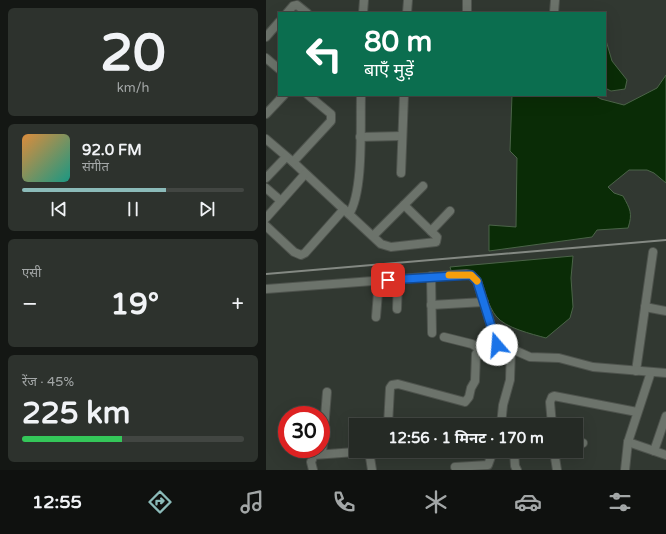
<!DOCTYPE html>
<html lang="hi">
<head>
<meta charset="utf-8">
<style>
	:root { --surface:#252a25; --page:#2d322d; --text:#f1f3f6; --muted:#a3a7a7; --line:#424642; --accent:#8bbbb9 }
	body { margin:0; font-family:"Varela Round","Noto Sans Devanagari",sans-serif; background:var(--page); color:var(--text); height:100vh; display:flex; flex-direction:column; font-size:15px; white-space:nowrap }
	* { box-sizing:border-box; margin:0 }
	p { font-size:13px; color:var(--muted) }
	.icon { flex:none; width:22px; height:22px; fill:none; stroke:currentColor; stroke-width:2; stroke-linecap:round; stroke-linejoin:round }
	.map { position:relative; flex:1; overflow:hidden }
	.details { display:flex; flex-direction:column; gap:8px; padding:8px; background:#141714; width:266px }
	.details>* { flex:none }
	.banner { position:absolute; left:12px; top:12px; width:328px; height:84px; border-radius:0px; box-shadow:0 4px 16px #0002,0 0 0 1px var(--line); background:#0b6e4f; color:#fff; overflow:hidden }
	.speed { position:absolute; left:12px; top:406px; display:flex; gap:8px; font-size:20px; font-weight:700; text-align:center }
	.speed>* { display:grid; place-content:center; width:52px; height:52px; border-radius:50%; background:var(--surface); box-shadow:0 4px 16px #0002,0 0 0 1px var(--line); line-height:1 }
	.speed .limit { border:6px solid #d22; background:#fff; color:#111 }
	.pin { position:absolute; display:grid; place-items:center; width:34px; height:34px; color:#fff; margin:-17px; border-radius:8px; box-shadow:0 2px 6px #0006 }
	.me { position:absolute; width:44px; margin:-22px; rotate:342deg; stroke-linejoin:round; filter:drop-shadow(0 0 3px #0008) }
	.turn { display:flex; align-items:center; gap:14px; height:84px; padding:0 20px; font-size:18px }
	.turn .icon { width:52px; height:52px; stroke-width:2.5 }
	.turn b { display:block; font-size:28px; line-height:34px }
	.big { font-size:30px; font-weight:700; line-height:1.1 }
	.details .tile { flex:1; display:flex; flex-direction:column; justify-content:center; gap:6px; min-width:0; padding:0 14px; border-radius:6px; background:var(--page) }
	.details .dial { align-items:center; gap:0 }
	.dial b { font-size:52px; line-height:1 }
	.song { display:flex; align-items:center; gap:12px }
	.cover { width:48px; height:48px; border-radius:6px; background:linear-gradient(135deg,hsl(30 70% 55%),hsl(170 70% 35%)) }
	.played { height:4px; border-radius:2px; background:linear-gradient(90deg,var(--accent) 65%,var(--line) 65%) }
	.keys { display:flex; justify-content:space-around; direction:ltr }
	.heat { display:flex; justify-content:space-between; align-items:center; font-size:22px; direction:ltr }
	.charge { height:6px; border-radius:3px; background:linear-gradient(90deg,#34c759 45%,var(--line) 0) }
	.trip { position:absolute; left:83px; top:418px; width:234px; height:40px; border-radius:0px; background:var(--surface); box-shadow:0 4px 16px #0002,0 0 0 1px var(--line); font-weight:700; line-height:40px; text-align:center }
	.tab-bar { display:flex; height:64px; justify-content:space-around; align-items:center; background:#0f110f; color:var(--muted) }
	.tab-bar .icon { width:28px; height:28px }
	.tab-bar .selected { color:var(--accent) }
	.tab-bar b { font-size:18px; color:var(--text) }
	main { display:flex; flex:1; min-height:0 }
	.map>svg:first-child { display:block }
	.water { fill:#0a2c06; stroke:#4b6448 }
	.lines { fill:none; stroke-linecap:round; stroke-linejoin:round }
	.minor-casing { stroke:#4e534d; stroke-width:10 }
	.minor { stroke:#6c736b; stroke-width:8 }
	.rail { stroke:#848983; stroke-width:2 }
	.route-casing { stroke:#114b97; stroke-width:10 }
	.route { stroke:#1a73e8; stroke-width:7 }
	.slow { stroke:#f59e0b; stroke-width:7 }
</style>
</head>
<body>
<main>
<section class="details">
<div class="tile dial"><b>20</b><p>km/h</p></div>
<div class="tile">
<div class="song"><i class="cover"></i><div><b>92.0 FM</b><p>संगीत</p></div></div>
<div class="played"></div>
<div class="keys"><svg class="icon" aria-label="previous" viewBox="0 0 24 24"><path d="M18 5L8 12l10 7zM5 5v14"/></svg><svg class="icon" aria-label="pause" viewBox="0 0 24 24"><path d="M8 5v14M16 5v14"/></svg><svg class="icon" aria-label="next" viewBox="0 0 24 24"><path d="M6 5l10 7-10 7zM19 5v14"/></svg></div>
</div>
<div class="tile"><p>एसी</p>
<div class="heat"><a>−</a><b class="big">19°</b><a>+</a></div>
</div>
<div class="tile"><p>रेंज · 45%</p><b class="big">225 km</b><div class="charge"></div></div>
</section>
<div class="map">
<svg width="400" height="470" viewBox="0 0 400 470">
	<rect width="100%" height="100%" fill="#313831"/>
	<g class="water">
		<polygon points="339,37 346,61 361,80 359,89 345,91 339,88"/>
		<path d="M 400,75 L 400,183 L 388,173 L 381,170 L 363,170 L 342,187 L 348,193 L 357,196 C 364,209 367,213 362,228 L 331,230 L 326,237 L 223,251 L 223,225 L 250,227 L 251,158 L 244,151 L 246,95 L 328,95 L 335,99 L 358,105 L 391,88 Z"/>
		<path d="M 307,256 L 305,278 L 307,307 L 304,318 L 280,338 C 266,334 239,328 230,316 C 223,308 217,286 212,276 L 187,277 L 184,267 Z"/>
	</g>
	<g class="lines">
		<defs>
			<g id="minor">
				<polyline points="21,13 27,6 31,5 41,13"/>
				<polyline points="97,13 98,0"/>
				<polyline points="141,13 142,0"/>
				<polyline points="201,13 201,0"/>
				<polyline points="288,13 289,0"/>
				<polyline points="0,37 13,22"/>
				<polyline points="0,58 13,69"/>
				<polyline points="42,95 65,114 65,121 27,162 115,244 125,247 170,242 171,237 138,205"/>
				<polyline points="0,114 18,95"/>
				<polyline points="94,137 136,136"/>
				<polyline points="0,139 27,162"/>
				<polyline points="135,173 138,95"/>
				<polyline points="0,178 20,157"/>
				<polyline points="0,188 15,201"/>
				<path d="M 83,214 C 98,191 94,125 95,95"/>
				<polyline points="0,218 39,174"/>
				<polyline points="0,226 28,252 35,255 39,253 78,209"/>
				<polyline points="165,231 184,211"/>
				<polyline points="107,236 157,186"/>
				<polyline points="165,276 166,333"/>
				<polyline points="0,289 200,274 205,275 211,281 231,345"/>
				<polyline points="165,305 218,302"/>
				<polyline points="379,307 400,311"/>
				<polyline points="131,309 132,279"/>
				<polyline points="110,317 113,280"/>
				<polyline points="178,337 206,344 214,349"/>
				<polyline points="370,371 387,252"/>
				<polyline points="385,372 362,442 400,455"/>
				<polyline points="122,425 124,388 126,385 132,384 199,402 203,397 205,388 209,381 210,354 214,349 231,345 239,346 264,357 293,358 327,367 400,373"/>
				<polyline points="235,425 237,405 244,380 245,348"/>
				<polyline points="286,425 284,402 286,397 288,396 371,412"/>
				<polyline points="310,442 317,443"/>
				<polyline points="103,451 106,470"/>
				<polyline points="248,451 249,466 251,470"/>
				<polyline points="288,451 291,470"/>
				<polyline points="388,451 400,416"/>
				<polyline points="56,454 61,392"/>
				<polyline points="189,467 222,465 227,451"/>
				<polyline points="47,470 45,462 48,455 103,451"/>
				<polyline points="359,470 362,442"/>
			</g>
		</defs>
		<use href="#minor" class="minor-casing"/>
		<use href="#minor" class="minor"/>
		<polyline class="rail" points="0,274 400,240"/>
	</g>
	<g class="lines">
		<defs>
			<polyline id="route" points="122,280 205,275 211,281 231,345"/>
		</defs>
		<use href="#route" class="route-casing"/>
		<use href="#route" class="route"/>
		<polyline class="slow" points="183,275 205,275 211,281"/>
	</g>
</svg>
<div class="speed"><div class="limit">30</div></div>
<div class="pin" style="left:122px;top:280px;background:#d93025"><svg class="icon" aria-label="arrive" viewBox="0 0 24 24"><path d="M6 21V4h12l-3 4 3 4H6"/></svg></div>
<svg class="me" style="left:231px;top:345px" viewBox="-20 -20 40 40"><circle r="19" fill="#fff"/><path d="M0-13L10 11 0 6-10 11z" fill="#1a73e8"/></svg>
<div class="trip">12:56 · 1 मिनट · 170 m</div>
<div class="banner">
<div class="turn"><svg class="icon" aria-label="left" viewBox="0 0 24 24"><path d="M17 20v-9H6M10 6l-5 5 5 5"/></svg><div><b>80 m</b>बाएँ मुड़ें</div></div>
</div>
</div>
</main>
<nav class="tab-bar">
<b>12:55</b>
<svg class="icon selected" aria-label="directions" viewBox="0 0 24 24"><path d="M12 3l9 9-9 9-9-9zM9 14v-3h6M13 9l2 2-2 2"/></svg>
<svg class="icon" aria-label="music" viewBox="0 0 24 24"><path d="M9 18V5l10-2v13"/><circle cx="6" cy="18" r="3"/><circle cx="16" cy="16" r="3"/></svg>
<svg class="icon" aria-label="phone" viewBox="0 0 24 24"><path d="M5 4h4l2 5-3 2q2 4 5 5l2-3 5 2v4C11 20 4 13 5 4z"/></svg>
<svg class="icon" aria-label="climate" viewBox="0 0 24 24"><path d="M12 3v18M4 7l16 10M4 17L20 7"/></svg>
<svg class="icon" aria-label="car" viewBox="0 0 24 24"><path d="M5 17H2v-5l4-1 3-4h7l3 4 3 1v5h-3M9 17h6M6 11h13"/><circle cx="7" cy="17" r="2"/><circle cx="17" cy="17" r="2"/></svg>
<svg class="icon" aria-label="filters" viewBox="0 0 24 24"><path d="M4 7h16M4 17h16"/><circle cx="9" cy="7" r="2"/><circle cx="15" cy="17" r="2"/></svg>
</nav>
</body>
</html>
